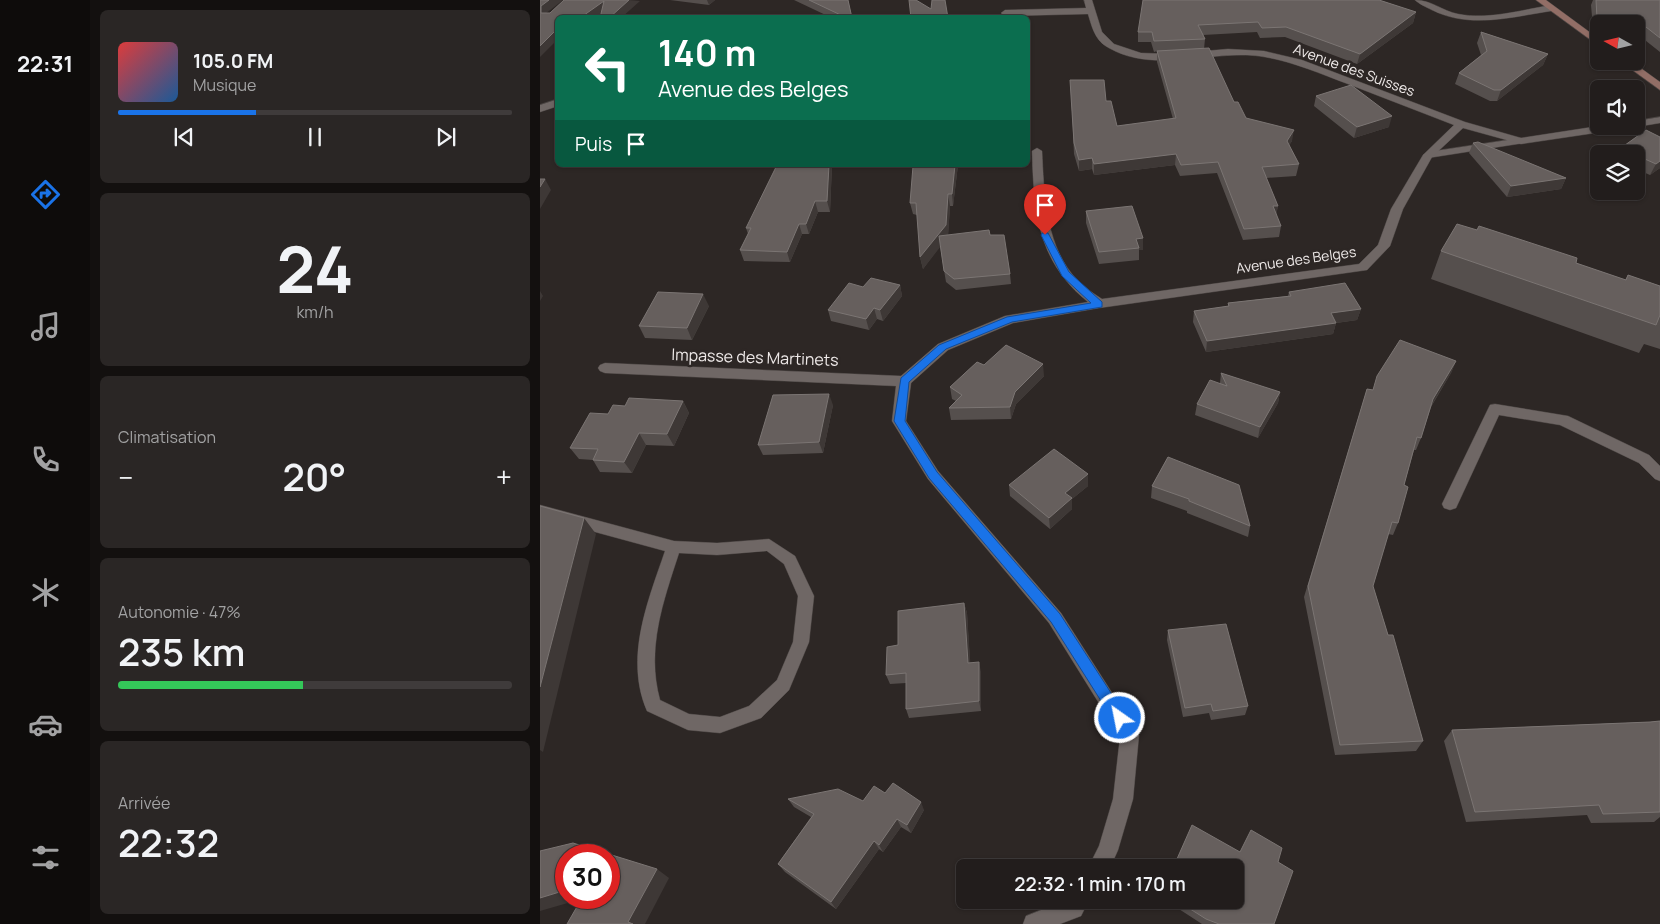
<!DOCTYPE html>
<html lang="fr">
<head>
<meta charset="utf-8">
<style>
	:root { --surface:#221d1c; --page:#2a2625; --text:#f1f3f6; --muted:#a2a2a3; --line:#3f3b3b; --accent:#1a73e8 }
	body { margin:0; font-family:Manrope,sans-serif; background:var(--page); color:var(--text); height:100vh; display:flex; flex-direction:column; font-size:19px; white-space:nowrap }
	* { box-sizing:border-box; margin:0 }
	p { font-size:16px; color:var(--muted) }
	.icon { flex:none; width:28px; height:28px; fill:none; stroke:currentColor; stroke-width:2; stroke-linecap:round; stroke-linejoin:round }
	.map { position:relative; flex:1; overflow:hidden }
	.details { display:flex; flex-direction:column; gap:10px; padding:10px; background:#13100f; width:450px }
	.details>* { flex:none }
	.banner { position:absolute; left:15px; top:15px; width:475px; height:152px; border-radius:8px; box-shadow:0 1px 4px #0004,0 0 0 1px var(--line); background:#0b6e4f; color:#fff; overflow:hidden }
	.needle { width:32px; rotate:278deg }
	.controls { position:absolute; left:1050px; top:15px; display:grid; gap:10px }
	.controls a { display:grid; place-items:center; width:55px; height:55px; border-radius:8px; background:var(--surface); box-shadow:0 1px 4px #0004,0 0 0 1px var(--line); font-size:25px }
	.speed { position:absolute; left:15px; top:844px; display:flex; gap:10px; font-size:25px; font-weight:700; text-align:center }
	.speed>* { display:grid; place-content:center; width:65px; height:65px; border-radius:50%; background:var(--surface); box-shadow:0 1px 4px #0004,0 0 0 1px var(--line); line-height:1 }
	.speed .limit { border:8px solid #d22; background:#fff; color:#111 }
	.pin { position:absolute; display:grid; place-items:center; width:42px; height:42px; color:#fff; margin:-51px -21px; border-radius:50% 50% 50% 0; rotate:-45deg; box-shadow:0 0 5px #0007 }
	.pin .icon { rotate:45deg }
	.me { position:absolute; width:55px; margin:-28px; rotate:327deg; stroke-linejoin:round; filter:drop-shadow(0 0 4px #0008) }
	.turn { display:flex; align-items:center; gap:18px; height:105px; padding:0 20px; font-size:22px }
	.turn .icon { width:65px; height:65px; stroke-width:2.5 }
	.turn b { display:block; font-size:35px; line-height:42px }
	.then { display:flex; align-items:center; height:48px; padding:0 20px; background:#0003; gap:10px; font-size:19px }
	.big { font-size:38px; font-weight:600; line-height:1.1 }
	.details .card { flex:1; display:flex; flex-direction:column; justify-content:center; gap:8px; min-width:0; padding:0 18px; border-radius:8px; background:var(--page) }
	.details .dial { align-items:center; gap:0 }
	.dial b { font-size:65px; line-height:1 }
	.song { display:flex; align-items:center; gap:15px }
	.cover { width:60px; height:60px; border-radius:8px; background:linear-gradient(135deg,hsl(0 70% 55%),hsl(210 70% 35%)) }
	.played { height:5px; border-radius:2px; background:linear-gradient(90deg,var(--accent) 35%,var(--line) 35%) }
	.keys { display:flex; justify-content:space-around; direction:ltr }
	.heat { display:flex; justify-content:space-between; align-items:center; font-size:28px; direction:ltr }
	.charge { height:8px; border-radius:4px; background:linear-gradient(90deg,#34c759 47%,var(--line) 0) }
	.trip { position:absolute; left:416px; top:859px; width:288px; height:50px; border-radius:8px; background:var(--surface); box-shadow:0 1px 4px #0004,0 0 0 1px var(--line); font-weight:600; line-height:50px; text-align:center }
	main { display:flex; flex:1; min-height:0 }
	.menu { display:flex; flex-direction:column; width:90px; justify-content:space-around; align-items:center; background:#0e0c0b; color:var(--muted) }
	.menu .icon { width:35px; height:35px }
	.menu .selected { color:var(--accent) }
	.menu b { font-size:22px; color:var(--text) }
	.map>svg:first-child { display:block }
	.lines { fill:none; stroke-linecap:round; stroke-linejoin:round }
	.lane-casing { stroke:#4a4442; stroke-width:1 }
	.street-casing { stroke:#4a4442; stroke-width:1 }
	.secondary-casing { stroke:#4a4442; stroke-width:1 }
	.lane { fill:#6f6765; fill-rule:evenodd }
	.street { fill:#6f6765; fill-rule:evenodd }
	.secondary { fill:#926e66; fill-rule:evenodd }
	.wall { fill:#554f4d }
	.shaded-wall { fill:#3e3836 }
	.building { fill:#665f5d; stroke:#7b7573 }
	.route { fill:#1a73e8; stroke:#114b97 }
	.labels { text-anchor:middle; stroke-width:5; stroke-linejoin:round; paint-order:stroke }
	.far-street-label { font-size:14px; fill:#eee9e8; stroke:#2d2725 }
	.street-label { font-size:16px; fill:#eee9e8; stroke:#2d2725 }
</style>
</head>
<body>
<main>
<nav class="menu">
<b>22:31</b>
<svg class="icon selected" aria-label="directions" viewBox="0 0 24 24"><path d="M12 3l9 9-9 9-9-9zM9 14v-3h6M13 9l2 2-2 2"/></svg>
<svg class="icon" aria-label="music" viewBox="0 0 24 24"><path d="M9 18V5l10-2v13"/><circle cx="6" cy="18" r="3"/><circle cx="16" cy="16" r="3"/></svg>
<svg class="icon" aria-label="phone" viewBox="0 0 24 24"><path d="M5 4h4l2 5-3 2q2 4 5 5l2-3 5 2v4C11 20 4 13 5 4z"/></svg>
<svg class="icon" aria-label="climate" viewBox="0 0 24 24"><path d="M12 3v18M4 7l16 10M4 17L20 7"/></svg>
<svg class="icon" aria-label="car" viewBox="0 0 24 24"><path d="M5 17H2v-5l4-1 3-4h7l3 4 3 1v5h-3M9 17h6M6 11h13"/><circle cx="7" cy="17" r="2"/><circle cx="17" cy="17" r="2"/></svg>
<svg class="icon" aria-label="filters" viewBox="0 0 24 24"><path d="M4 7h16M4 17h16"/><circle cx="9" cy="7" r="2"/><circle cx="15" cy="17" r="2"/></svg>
</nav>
<section class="details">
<div class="card">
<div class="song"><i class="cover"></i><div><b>105.0 FM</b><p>Musique</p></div></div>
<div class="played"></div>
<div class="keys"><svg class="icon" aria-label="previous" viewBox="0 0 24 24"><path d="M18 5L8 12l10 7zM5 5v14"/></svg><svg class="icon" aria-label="pause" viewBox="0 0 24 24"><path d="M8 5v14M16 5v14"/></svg><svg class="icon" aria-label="next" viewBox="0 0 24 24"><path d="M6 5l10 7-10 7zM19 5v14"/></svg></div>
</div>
<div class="card dial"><b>24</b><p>km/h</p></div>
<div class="card"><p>Climatisation</p>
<div class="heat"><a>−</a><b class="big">20°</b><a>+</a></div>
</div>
<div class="card"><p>Autonomie · 47%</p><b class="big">235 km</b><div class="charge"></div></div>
<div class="card"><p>Arrivée</p><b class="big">22:32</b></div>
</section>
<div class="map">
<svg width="1120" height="924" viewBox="0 0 1120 924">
	<rect width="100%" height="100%" fill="#2d2725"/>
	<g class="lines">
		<defs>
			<g id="lane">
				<polygon points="981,138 986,141 984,143 888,158 883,155 888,152"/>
				<path d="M 0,505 L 134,541 L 177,543 L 229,539 L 255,556 L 274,596 L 269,642 L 249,690 L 221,718 L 180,733 L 148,730 L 107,711 C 84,658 108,601 125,551 L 0,517 ZM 227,551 L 244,564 L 258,596 L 253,642 L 237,680 L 209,706 L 180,717 L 149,714 L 120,700 C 106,649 123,602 139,553 L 177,555 Z"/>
			</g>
			<g id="street">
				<path d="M 544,0 L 552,0 L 562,32 L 574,44 L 601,53 L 631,54 L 688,49 L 724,51 L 762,60 L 925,122 L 981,138 L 1059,126 L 1087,126 L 1082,129 L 981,144 L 923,128 L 892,157 L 863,209 L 850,246 L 827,270 L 559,308 L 473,323 L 408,350 L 371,383 L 366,421 L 398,471 L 521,613 L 599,735 L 593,799 L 578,850 L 570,868 L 548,868 L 559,846 L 573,799 L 580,737 L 509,623 L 388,479 L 352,421 L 356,386 L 65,373 L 60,371 L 58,368 L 60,365 L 65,363 L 361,376 L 398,344 L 465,316 L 548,302 C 497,261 494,212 492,151 L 497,148 L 502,151 C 504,192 505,240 532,274 C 540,284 551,292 562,299 L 819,264 L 838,245 L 851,209 L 883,155 L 914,125 C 879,111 843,98 808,84 C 781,74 754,62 725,57 C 675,48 616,75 569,48 C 555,41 552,27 548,14 L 465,16 L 461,13 L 465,10 L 546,8 Z"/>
				<path d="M 875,0 C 892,0 902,11 918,14 C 948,20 982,10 1011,5 L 1015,8 L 1011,11 C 971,17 930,29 892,10 C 886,7 879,4 875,0 Z"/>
				<polygon points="18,99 18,106 0,112 0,105"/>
				<polygon points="1120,117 1120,123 1096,127 1093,126 1096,126 1096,121"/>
				<polygon points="955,404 1028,416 1109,455 1120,466 1120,481 1115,479 1099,463 1020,425 959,415 916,508 910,510 904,508 902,504 948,409 950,405"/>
				<polygon points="526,900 549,900 541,916 520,924 483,924 486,916"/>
			</g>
			<g id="secondary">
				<polygon points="996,0 1006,0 1059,39 1059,46"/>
				<polygon points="1080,61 1091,61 1120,82 1120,90"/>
			</g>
		</defs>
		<use href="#lane" class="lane-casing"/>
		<use href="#street" class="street-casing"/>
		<use href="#secondary" class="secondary-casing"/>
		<use href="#lane" class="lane"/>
		<use href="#street" class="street"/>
		<use href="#secondary" class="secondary"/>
	</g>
	<g class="wall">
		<polygon points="130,0 175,0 169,5"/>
		<polygon points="254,0 308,0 312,18 292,18"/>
		<polygon points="1053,0 1120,0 1120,52 1096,33 1096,24 1059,24 1059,28 1053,28 1051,5"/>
		<polygon points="842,1 876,12 873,23 817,64 745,37 720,38 717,32 663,35 665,39 664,49 694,102 706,118 752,141 749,145 759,164 756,176 726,178 738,206 736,214 741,226 739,237 703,240 677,173 640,176 635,165 554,175 552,169 539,171 534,154 531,91 566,101 577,126 633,119 617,62 617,51 614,52 611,42 598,42 598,32"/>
		<polygon points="941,32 1008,54 1003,65 957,101 950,101 915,84 919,73 941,55 937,43"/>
		<polygon points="776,96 849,127 814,138 774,106"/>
		<polygon points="1106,130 1120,168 1110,175 1096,169 1096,154 1078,154 1081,148"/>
		<polygon points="933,143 1026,178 1021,189 967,197 929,153"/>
		<polygon points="292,165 290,212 278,212 269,234 262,234 250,262 204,261 200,250 208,234 206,228"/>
		<polygon points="418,165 413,206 410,206 408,235 450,235 470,274 471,284 416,290 406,282 400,246 383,269 380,257 377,215 373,214 370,203"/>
		<polygon points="546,211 603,238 603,250 599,250 599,260 559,264 546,223"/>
		<polygon points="901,251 1036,263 1085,280 1088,275 1120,286 1120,349 1104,344 1099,353 891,279"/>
		<polygon points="360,285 362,296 343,321 337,319 329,330 291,321 288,310"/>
		<polygon points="749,292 821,309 817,320 796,323 793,334 666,352 653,322 654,311 688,306 688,303 748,296"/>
		<polygon points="169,306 152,340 105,338 99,326"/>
		<polygon points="916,361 911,373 891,407 881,438 876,450 874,450 864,485 858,523 853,535 848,534 833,586 848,635 883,741 876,751 795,755 764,597 827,389 833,390"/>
		<polygon points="444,365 504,376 476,404 471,419 411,420 409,408 416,401 412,399 410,387"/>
		<polygon points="681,373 740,392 738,403 718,438 655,415 657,404 680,383"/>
		<polygon points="143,401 149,413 134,446 106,445 92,473 60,472 53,460 39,459 30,448 68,414 85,406"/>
		<polygon points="293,405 283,453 223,455 218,445"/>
		<polygon points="628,457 710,526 708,537 647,513 647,511 611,498 612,486"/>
		<polygon points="548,474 548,486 532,499 532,509 510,529 470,496 469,485"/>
		<polygon points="424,603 427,613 430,663 441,672 441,711 369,718 366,709 366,683 350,684 346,675 358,645"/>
		<polygon points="628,630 708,706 705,715 671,720 669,713 643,717 627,640"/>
		<polygon points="1120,721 1120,817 1114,822 1051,823 1047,815 926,822 904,741 912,730 1110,722"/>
		<polygon points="345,793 384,810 371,833 361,827 343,852 339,849 296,909 245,872 238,864 271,817 254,807 248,799 323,801"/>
		<polygon points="700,852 738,862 734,924 662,924 625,900 695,900"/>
	</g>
	<g class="shaded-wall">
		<polygon points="9,0 23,0 5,14 1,13 1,6"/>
		<polygon points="89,0 100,1 81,18 69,18"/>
		<polygon points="167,0 175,0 169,5"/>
		<polygon points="64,1 67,9 55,18 40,18"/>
		<polygon points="876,12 873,23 817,64 820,54"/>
		<polygon points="18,28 18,39 0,57 0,46"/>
		<polygon points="1008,54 1003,65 957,101 961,90"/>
		<polygon points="852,116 849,127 814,138 817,127"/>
		<polygon points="754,130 752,141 745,152 747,141"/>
		<polygon points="636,154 635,165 554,175 554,164"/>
		<polygon points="552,158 552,169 539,171 539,160"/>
		<polygon points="1120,161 1120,168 1110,175 1116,164"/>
		<polygon points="289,165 292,165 290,212 287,201"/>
		<polygon points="415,165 418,165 413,206 412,194"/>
		<polygon points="1026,178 1021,189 967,197 971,186"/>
		<polygon points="5,179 11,190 0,209 0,187"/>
		<polygon points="408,194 410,206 408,237 383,269 380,257"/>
		<polygon points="275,201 278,212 269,234 266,224"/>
		<polygon points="733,206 738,206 736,217"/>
		<polygon points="259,224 262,234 250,262 247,252"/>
		<polygon points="603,238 603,250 599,250 599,248 596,239"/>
		<polygon points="360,285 362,296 343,321 340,310"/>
		<polygon points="0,291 3,296 0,301"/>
		<polygon points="163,294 169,306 152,340 147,328"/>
		<polygon points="334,308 337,319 329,330 326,319"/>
		<polygon points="821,309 817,320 796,323 793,334 666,352 667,341 791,313"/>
		<polygon points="916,361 911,373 888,411 893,399"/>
		<polygon points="503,364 504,376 476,404 471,419 470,407 475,392"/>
		<polygon points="740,392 738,403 718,438 720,427"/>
		<polygon points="289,394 293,405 283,453 279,442"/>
		<polygon points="143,401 149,413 134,446 127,434"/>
		<polygon points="99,433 106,445 92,473 84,462"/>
		<polygon points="548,474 548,486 532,499 532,509 510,529 509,518 525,493"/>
		<polygon points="44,518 56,534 3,752 0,750 0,687"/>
		<polygon points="424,603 427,613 431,673 428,663"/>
		<polygon points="439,662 441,672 441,711 439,701"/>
		<polygon points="381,802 384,810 371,833 367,825"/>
		<polygon points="357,819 361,827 343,852 339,845"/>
		<polygon points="334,841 339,849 296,909 291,902"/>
		<polygon points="117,869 129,878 105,924 91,924 88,922"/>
		<polygon points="26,890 26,898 45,898 0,911 0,898"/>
	</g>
	<g class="building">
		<polygon points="0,0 9,0 1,6 1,13 10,13 24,0 89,0 69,18 60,18 64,1 40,18 18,18 18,28 0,46"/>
		<polygon points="269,0 308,0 312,18 307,18"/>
		<polygon points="369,0 376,0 391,9 392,0 405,0 408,18 371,18"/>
		<polygon points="603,0 839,0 876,12 820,54 746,27 722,28 718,22 658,25 665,39 614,41 612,32 598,32"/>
		<polygon points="1056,0 1120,0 1120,38 1092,16 1057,18"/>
		<polygon points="941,32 1008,54 961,90 954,90 919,73 947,51"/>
		<polygon points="669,48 694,102 698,102 706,118 754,130 747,141 759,164 722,167 738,206 733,206 741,226 704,229 678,162 641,165 636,154 554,164 552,158 539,160 534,143 530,80 564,80 566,101 571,101 577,126 636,118 617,51"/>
		<polygon points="811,85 852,116 817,127 776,96"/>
		<polygon points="1106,130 1120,137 1120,161 1116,164 1096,155 1096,154 1094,154 1081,148"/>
		<polygon points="938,142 1026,178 971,186 933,143"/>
		<polygon points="237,165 289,165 287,201 275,201 266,224 259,224 247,252 200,250 211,228 206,228"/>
		<polygon points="391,165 415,165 412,194 408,194 406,225 380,257 376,203 370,203 373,166"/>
		<polygon points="0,179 5,179 0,187"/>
		<polygon points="592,206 603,238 596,239 599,248 559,252 546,211"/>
		<polygon points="917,224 937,230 939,226 1037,258 1036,263 1086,280 1088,275 1120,286 1120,315 1116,325 901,251"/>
		<polygon points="449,230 450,235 464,235 470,274 414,279 404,271 399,236"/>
		<polygon points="331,278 360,285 340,310 334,308 326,319 288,310 309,283 323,287"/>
		<polygon points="805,283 821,309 791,313 796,323 667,341 654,311 689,306 688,303 751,296 749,292"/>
		<polygon points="118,292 163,294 147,328 99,326"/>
		<polygon points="860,340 916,361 893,399 881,438 877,437 864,485 868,487 858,523 852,522 833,586 848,635 853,635 883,741 800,745 768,586 827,389 833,390 837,376"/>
		<polygon points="466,345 503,364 475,392 470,407 409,408 422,395 410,387 437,362 444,365"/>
		<polygon points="681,373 740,392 720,427 657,404 670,380 687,386"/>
		<polygon points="289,394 279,442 218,445 233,395"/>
		<polygon points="89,398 143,401 127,434 99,433 84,462 53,460 58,449 30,448 50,413 68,414 73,405 85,406"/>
		<polygon points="514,449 548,474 525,493 532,498 509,518 469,485"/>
		<polygon points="628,457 699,485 710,526 649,501 649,499 612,486"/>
		<polygon points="0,506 44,518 0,687"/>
		<polygon points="424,603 428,663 439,662 439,701 366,709 366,673 346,675 347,647 358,645 358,611"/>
		<polygon points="686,624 708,706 673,711 671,704 645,708 628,630"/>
		<polygon points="1120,721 1120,812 1063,814 1059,805 935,812 912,730 1110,722"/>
		<polygon points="353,783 381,802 367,825 357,819 339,845 334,841 291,902 238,864 274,814 248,799 298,789 323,801 334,786 345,793"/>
		<polygon points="652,825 700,852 711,830 742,848 738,862 753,871 734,924 679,924 666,919 636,900 695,900 695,868 633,868"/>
		<polygon points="33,843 117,869 88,922 93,924 27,924 42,898 69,898 69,855 26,855 26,890 0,898 0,851"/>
	</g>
	<polygon class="route" points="502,233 508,233 529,272 562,302 562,307 472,322 406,349 369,382 365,421 397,472 520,614 584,713 587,718 584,723 580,725 575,723 511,622 389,478 354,421 361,378 399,345 467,317 551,303 522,276 501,235"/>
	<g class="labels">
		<g class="far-street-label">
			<text transform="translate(814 70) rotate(20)" y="5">Avenue des Suisses</text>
			<text transform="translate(756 260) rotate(-8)" y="5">Avenue des Belges</text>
		</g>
		<g class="street-label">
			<text transform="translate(215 357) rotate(2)" y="6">Impasse des Martinets</text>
		</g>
	</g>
</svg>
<div class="controls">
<a><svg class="needle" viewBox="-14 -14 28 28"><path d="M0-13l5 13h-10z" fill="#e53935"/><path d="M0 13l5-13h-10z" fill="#a2a2a3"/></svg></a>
<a><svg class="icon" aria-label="sound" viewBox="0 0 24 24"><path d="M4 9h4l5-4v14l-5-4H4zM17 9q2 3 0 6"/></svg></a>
<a><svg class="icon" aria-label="layers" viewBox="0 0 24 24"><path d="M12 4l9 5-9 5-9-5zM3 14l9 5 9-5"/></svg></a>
</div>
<div class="speed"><div class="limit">30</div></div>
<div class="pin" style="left:505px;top:235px;background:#d93025"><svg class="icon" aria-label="arrive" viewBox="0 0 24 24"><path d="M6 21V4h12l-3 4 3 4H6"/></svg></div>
<svg class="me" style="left:580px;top:718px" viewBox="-20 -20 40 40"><circle r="17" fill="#1a73e8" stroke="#fff" stroke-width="3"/><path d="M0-11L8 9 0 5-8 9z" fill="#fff"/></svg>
<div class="trip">22:32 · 1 min · 170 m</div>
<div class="banner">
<div class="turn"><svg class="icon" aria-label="left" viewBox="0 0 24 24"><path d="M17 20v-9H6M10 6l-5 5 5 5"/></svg><div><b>140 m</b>Avenue des Belges</div></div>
<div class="then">Puis<svg class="icon" aria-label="arrive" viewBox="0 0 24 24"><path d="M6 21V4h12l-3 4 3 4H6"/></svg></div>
</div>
</div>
</main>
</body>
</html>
